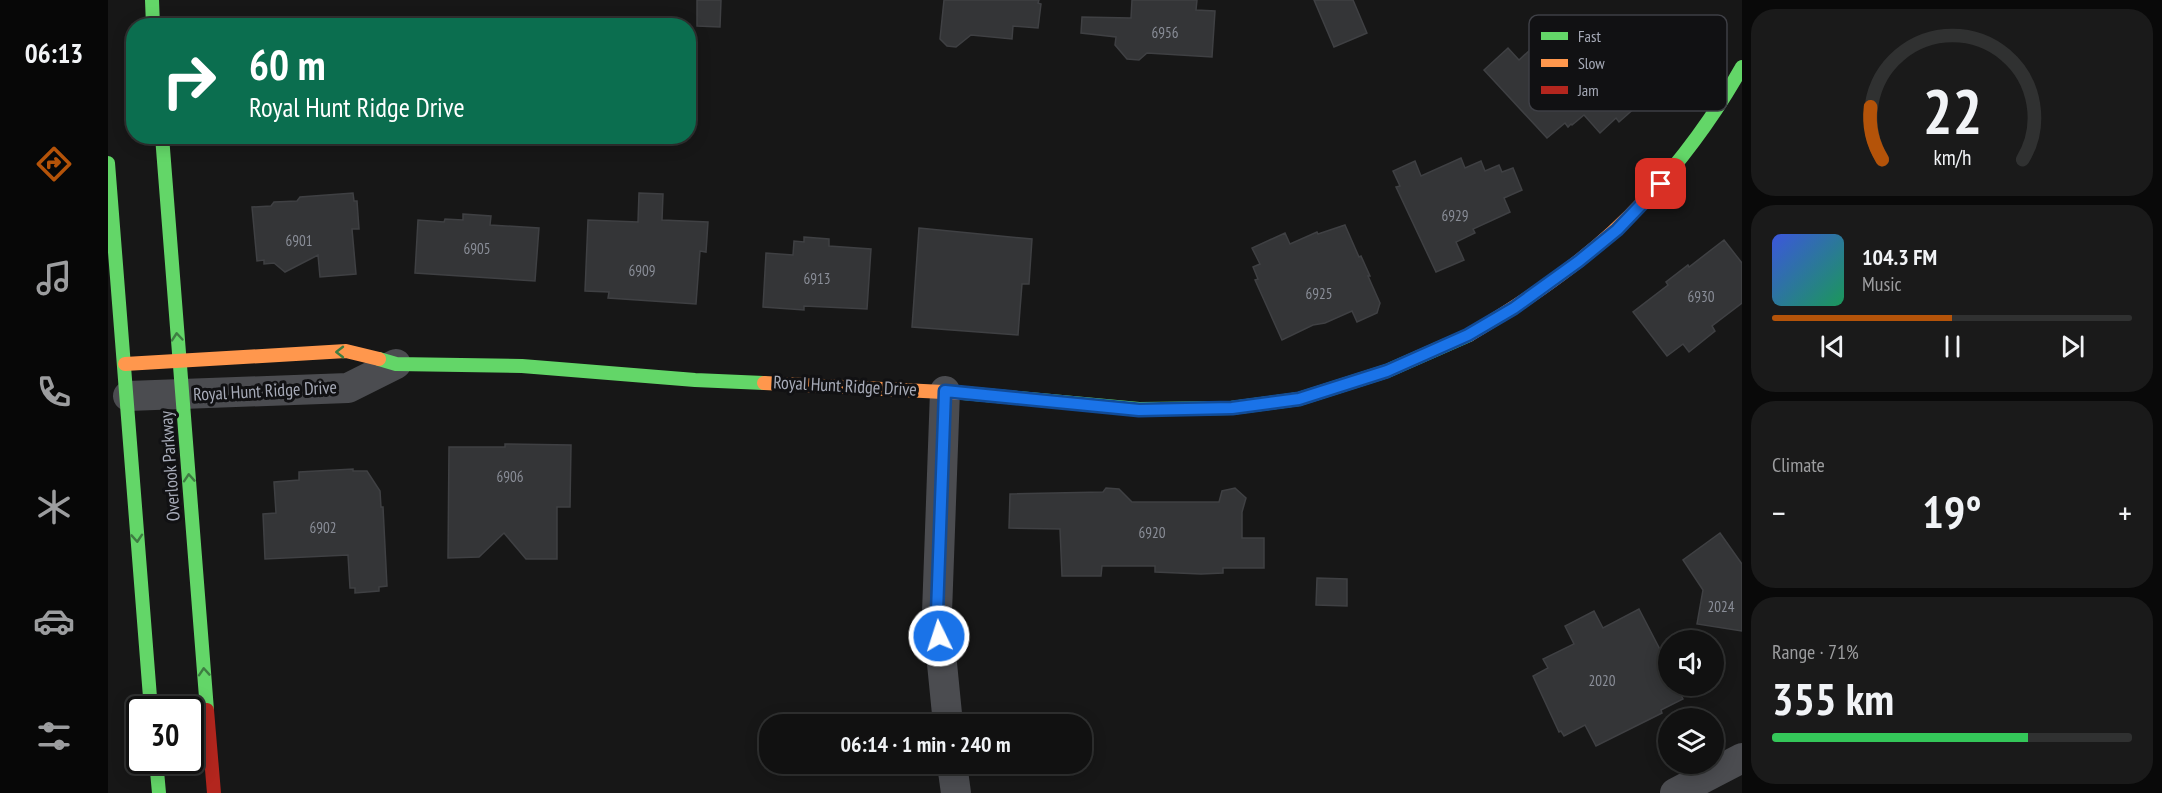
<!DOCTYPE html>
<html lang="en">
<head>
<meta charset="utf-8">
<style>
	:root { --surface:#111; --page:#1a1a1a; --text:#f1f3f6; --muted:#9c9d9f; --line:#303131; --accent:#b45309 }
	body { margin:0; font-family:"PT Sans Narrow",sans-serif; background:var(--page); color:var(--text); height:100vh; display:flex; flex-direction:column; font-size:22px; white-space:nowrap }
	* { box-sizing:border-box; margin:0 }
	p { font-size:20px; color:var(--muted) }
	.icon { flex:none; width:33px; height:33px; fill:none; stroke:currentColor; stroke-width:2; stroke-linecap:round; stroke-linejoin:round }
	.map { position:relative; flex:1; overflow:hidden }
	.details { display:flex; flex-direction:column; gap:9px; padding:9px; background:#090909; width:420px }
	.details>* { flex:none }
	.guide { position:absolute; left:18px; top:18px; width:570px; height:126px; border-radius:24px; box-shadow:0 3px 15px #0003,0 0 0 2px var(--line); background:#0b6e4f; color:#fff; overflow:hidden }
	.buttons { position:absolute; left:1550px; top:630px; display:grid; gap:12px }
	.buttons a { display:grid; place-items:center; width:66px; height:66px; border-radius:50%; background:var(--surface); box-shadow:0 3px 15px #0003,0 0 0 2px var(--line); font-size:30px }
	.speed { position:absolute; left:18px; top:696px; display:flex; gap:12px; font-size:30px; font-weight:700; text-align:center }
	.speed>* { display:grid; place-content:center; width:78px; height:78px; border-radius:50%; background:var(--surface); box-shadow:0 3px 15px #0003,0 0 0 2px var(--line); line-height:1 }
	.speed .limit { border:3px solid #111; border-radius:9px; background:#fff; color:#111 }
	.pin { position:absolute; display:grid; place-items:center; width:51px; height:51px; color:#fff; margin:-26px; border-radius:12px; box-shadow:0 3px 9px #0006 }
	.me { position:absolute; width:66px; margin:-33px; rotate:356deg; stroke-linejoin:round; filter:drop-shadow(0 0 4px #0008) }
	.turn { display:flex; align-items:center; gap:21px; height:126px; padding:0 24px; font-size:27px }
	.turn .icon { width:78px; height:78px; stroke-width:2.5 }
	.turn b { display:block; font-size:42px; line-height:51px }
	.big { font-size:45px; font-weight:700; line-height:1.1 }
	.details .card { flex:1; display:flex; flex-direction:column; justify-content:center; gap:9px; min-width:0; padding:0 21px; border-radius:24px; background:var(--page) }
	.details .dial { align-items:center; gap:0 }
	.dial svg { height:156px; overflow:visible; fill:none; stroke:var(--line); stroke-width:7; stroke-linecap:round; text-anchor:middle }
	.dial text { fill:var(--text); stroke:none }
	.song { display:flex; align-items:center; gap:18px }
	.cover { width:72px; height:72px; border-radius:9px; background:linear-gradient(135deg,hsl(230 70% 55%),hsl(150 70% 35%)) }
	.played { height:6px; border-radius:3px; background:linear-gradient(90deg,var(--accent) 50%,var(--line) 50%) }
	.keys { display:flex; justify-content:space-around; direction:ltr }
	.heat { display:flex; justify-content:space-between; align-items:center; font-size:33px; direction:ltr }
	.charge { height:9px; border-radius:4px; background:linear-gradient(90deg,#34c759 71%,var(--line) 0) }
	.trip { position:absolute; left:651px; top:714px; width:333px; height:60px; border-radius:24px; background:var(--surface); box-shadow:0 3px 15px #0003,0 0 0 2px var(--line); font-weight:700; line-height:60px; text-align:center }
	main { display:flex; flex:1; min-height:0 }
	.tabs { display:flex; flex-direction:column; width:108px; justify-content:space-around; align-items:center; background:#070707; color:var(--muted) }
	.tabs .icon { width:42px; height:42px }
	.tabs .current { color:var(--accent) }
	.tabs b { font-size:27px; color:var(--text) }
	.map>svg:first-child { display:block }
	.building { fill:#343537; stroke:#3f4043; stroke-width:1.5 }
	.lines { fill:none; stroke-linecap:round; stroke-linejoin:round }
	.street { stroke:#4b4c50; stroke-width:30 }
	.fast { stroke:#63d668; stroke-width:14 }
	.slow { stroke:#ff974d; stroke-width:14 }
	.jam { stroke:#b3261e; stroke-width:14 }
	.oneway { stroke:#3e7d42 }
	.route-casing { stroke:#114b97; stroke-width:15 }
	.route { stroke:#1a73e8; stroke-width:10 }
	.labels { text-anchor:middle; stroke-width:6; stroke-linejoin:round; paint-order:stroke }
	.number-label { font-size:15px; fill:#8a8e98 }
	.street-label { font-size:18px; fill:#a7abb8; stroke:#111113 }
	.key { fill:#111113; stroke:#3e3f45; stroke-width:1.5 }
	.key-label { font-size:16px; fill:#a7abb8 }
</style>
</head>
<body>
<main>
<nav class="tabs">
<b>06:13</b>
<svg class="icon current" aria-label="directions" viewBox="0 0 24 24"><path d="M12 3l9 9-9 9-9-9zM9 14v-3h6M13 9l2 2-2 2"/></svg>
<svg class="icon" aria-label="music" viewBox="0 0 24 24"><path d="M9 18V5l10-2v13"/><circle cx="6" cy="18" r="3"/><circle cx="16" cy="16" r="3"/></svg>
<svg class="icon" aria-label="phone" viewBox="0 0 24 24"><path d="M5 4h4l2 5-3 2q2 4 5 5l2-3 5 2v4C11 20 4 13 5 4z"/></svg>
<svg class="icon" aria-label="climate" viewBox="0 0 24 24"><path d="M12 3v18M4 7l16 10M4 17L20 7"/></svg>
<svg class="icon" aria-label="car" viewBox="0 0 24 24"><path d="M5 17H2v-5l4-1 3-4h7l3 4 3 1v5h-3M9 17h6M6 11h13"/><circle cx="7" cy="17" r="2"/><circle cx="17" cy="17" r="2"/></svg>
<svg class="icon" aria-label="filters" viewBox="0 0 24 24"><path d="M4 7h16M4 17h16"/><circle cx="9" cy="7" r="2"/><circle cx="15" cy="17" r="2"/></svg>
</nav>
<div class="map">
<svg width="1634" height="793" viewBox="0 0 1634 793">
	<rect width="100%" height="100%" fill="#171717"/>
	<g class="building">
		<polygon points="589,0 613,0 612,27 589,26"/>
		<polygon points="836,0 931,0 930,3 933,4 930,28 905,26 904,39 863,35 848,47 839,46 832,39"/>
		<polygon points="1024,0 1089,0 1088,10 1107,11 1104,57 1039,53 1031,60 1019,59 1007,45 1008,37 973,33 974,17 1023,18"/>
		<polygon points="1206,0 1245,0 1259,33 1226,47"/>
		<polygon points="1458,17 1477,38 1486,29 1541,90 1526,103 1529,106 1511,122 1508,118 1492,133 1476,115 1464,125 1463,124 1460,127 1457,123 1439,138 1376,70 1400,48 1411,60"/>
		<polygon points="1353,158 1357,168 1373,161 1377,171 1391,165 1394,172 1405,168 1414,190 1396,198 1402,212 1365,229 1367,233 1348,242 1356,260 1328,272 1288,187 1292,186 1285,171 1307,161 1313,176"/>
		<polygon points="245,193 246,201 249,201 251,229 244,229 248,274 212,277 210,255 177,272 166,263 156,264 156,260 149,261 144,207 163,206 166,202 189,201 192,197"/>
		<polygon points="531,193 555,194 554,220 600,222 598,252 592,251 588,304 500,298 501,292 477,291 480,220 530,222"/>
		<polygon points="355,214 383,216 382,225 431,228 427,281 307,273 310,220 336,222 337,219 355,220"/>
		<polygon points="1237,225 1251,257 1253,256 1262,276 1260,276 1272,303 1269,313 1249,322 1244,311 1217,323 1205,325 1174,340 1147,280 1150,279 1145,267 1152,264 1144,248 1177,233 1182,244 1209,232 1210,234"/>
		<polygon points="811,228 924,239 921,284 914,284 910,335 804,327"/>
		<polygon points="696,237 721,239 721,246 763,249 759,309 696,306 696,310 655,307 658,253 685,255 686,241 696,242"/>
		<polygon points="1616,240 1634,263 1634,303 1604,326 1607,331 1581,352 1575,344 1559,356 1525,312 1560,285 1558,282 1580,265 1581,267"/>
		<polygon points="397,444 463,445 462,507 449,507 449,559 418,559 396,533 371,557 340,558 341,447 397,447"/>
		<polygon points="245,469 245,471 259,471 272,491 273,507 275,507 279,586 271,587 271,591 247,593 247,588 242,588 240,555 157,559 155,514 168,513 166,482 191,480 191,472"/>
		<polygon points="998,488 1011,489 1024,502 1111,502 1114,491 1127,488 1138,498 1134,512 1134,538 1156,538 1156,568 1115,568 1115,573 1093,574 1047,572 1047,566 994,566 993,576 954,576 952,529 901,528 902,494 995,492"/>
		<polygon points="1612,533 1634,564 1634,631 1589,624 1595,590 1575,560"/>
		<polygon points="1209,578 1239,579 1239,606 1208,605"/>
		<polygon points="1531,609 1558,661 1560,686 1568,686 1575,699 1553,710 1554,713 1488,746 1477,725 1456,736 1453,731 1451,732 1425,676 1440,668 1435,659 1466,644 1457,626 1486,611 1495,628"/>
	</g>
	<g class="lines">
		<g class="street">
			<polyline points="837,391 829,613 840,724"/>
			<polyline points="20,396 240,388 288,364"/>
			<polyline points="844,764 848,793"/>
			<polyline points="1567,793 1634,758"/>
		</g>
		<g class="fast">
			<polyline points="44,0 45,26"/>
			<polyline points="54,136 99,710"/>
			<polyline points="0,163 43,710"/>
			<path d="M 1536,201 C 1575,159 1606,117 1634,67"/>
			<polyline points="271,359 288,364 414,366 587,380 656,383"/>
			<polyline points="855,393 1031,409 1123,408 1191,399 1279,371 1361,335"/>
			<polyline points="48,760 51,793"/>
		</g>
		<g class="slow">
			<path d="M 1361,335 C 1425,297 1486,255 1536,201"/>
			<polyline points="17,364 238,351 271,359"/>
			<polyline points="656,383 855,393"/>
		</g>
		<polyline class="jam" points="99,710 106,793"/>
	</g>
	<defs><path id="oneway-chevron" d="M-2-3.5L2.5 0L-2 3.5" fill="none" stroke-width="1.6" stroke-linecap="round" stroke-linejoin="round" transform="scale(1.5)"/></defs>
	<g class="oneway">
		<use href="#oneway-chevron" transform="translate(69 337) rotate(-95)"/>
		<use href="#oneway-chevron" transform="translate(232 352) rotate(-180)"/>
		<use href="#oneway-chevron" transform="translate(81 478) rotate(-94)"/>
		<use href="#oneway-chevron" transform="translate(29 538) rotate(86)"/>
		<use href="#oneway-chevron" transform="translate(96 672) rotate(-94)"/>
	</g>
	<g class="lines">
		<defs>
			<polyline id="route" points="831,636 829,613 837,391 1031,410 1124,408 1191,399 1279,371 1360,335 1406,308 1471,261 1509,230 1553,184"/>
		</defs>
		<use href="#route" class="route-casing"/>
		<use href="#route" class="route"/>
	</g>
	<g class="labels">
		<g class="number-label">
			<text x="1057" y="38">6956</text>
			<text x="1347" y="221">6929</text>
			<text x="191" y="246">6901</text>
			<text x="369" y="254">6905</text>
			<text x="534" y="276">6909</text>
			<text x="709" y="284">6913</text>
			<text x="1211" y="299">6925</text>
			<text x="1593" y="302">6930</text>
			<text x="402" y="482">6906</text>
			<text x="215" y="533">6902</text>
			<text x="1044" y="538">6920</text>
			<text x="1613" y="612">2024</text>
			<text x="1494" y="686">2020</text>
		</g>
		<g class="street-label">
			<text transform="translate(737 386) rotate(3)" y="6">Royal Hunt Ridge Drive</text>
			<text transform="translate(157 391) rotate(-3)" y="6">Royal Hunt Ridge Drive</text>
			<text transform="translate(62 466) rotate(-94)" y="6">Overlook Parkway</text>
		</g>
	</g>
	<rect x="1421" y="15" width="198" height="96" rx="9" class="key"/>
	<rect x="1433" y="32" width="27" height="8" fill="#63d668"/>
	<rect x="1433" y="59" width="27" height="8" fill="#ff974d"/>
	<rect x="1433" y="86" width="27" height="8" fill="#b3261e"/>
	<g class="key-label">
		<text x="1470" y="42">Fast</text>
		<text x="1470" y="69">Slow</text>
		<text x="1470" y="96">Jam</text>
	</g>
</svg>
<div class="buttons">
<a><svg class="icon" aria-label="sound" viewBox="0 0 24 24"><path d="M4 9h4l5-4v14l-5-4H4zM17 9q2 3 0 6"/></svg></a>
<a><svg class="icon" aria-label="layers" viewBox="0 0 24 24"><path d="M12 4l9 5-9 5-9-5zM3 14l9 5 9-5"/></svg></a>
</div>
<div class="speed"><div class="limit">30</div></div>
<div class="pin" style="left:1553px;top:184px;background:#d93025"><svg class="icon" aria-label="arrive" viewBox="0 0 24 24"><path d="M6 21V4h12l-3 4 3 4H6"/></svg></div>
<svg class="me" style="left:831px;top:636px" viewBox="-20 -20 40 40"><circle r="17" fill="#1a73e8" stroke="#fff" stroke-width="3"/><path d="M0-11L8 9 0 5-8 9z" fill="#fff"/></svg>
<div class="trip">06:14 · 1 min · 240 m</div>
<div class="guide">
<div class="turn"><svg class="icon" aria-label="right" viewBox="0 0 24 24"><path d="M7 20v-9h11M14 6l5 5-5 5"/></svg><div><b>60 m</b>Royal Hunt Ridge Drive</div></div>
</div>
</div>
<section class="details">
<div class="card dial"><svg viewBox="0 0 100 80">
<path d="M14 69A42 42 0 1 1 86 69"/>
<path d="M14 69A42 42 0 0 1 8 42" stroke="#b45309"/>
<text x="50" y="56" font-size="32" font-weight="700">22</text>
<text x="50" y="72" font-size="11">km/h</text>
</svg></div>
<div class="card">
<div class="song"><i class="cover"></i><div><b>104.3 FM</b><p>Music</p></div></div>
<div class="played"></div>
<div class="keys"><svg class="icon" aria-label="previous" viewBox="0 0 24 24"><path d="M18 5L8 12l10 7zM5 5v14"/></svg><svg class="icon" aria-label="pause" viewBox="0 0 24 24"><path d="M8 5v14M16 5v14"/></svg><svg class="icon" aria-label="next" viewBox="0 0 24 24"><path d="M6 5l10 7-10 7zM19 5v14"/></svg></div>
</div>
<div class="card"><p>Climate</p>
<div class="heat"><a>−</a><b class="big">19°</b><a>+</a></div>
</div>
<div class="card"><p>Range · 71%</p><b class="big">355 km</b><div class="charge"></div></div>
</section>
</main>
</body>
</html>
